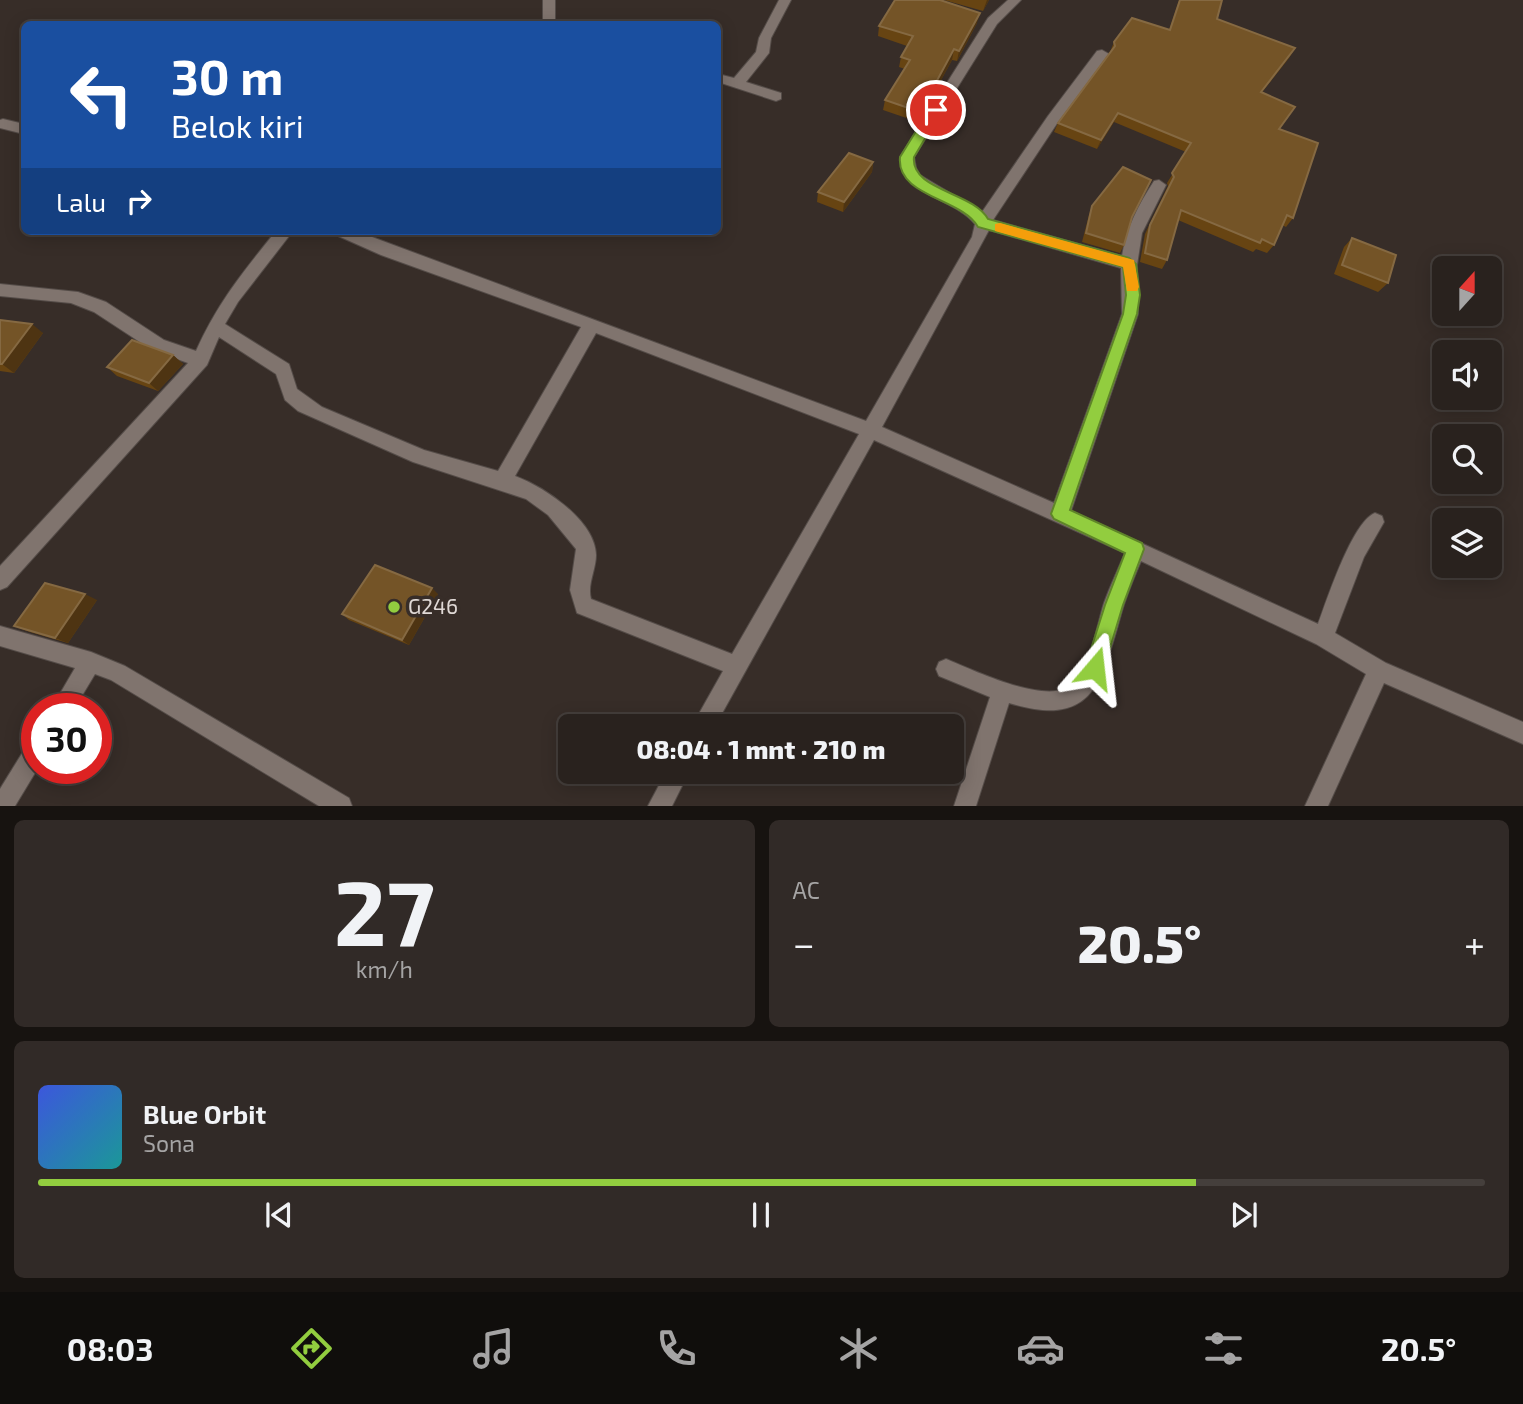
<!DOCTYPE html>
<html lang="id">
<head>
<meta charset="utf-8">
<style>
	:root { --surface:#29221e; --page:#312a27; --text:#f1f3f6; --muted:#a5a4a4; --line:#453f3c; --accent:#92cd3f }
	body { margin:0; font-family:"Exo 2",sans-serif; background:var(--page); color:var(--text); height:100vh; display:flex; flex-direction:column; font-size:26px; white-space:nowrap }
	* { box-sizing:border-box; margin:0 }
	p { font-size:23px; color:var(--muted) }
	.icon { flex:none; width:38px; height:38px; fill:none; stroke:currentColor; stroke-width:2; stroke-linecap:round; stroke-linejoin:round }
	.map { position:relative; height:806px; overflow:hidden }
	.drawer { display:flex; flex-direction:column; gap:14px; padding:14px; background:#171310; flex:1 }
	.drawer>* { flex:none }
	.banner { position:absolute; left:21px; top:21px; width:700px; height:214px; border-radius:10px; box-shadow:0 4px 18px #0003,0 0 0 2px var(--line); background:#1a4fa0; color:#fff; overflow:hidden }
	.needle { width:46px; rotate:21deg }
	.buttons { position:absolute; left:1432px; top:256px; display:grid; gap:14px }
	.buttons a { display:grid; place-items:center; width:70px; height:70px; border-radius:10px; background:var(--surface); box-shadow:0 4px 18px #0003,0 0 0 2px var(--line); font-size:35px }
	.speed { position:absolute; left:21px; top:693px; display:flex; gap:14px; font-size:35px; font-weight:700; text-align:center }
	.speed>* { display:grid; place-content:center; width:91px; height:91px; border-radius:50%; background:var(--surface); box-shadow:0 4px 18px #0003,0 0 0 2px var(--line); line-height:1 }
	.speed .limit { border:10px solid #d22; background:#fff; color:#111 }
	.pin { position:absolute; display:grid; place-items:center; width:60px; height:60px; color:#fff; margin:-30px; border:4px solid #fff; border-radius:50%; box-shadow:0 2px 7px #0007 }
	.me { position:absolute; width:77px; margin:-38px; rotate:17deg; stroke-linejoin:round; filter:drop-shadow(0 0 5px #0008) }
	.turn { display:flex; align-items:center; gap:24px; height:147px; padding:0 35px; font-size:32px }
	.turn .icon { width:91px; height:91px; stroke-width:2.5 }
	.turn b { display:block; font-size:49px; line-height:60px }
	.then { display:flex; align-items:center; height:66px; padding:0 35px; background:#0003; gap:14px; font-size:26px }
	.big { font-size:52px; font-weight:800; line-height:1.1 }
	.drawer .card { flex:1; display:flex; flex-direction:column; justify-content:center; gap:10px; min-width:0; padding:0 24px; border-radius:10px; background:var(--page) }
	.drawer .dial { align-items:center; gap:0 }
	.dial b { font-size:91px; line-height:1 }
	.song { display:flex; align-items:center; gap:21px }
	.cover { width:84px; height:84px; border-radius:10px; background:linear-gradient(135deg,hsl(230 70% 55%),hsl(180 70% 35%)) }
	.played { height:7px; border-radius:4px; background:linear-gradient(90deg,var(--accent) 80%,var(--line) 80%) }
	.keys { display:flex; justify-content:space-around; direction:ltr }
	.heat { display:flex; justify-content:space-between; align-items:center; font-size:38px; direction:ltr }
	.drawer .tiles { flex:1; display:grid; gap:14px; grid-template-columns:1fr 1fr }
	.card:last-child { grid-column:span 2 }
	.trip { position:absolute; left:558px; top:714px; width:406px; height:70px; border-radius:10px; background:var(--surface); box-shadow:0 4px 18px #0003,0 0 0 2px var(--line); font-weight:800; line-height:70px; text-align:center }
	.menu { display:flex; height:112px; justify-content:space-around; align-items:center; background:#100e0c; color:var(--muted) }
	.menu .icon { width:49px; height:49px }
	.menu .selected { color:var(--accent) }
	.menu b { font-size:32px; color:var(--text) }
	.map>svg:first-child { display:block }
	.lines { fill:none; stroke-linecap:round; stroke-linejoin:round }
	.street-casing { stroke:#544c48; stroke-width:2 }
	.street { fill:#80746e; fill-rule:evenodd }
	.wall { fill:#674412 }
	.shaded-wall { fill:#4e3412 }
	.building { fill:#745427; stroke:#856942; stroke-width:2 }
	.route { fill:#92cd3f; stroke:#5f8529; stroke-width:2 }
	.slow { fill:#f59e0b }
	.poi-dot { fill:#92cd3f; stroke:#372d28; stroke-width:2.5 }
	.labels { text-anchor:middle; stroke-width:7; stroke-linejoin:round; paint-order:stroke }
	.poi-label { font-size:21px; fill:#e0d9d6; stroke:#372d28; text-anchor:start }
</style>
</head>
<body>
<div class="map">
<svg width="1523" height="806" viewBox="0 0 1523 806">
	<rect width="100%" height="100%" fill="#372d28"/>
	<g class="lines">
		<defs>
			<g id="street">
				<polygon points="543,0 555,0 555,20 559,24 545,24 543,21"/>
				<polygon points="779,0 791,0 771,38 769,53 746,82 781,93 781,99 776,101 718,82 718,74 734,78 756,52 759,38"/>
				<path d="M 1008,0 L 1021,0 L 997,24 L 914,157 L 916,168 L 920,175 L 982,212 L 1048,116 L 1097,51 L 1102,50 L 1109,54 L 1058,122 L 993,220 L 1122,256 C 1126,228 1139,204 1154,181 L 1159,180 L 1166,185 L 1142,233 L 1137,265 L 1138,314 L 1071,511 L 1318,624 C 1327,600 1352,522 1375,513 L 1382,516 L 1384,522 L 1364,557 L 1335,633 L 1386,663 L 1523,722 L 1523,744 L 1384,683 L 1328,806 L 1305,806 L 1366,674 L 1316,644 L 1141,561 C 1133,580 1125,598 1120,618 C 1101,686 1091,728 1009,703 L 976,806 L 954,806 L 990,697 L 939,676 L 936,669 L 939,662 L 946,659 C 973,670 1036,700 1064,689 C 1090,678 1096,627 1104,603 C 1110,586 1118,570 1125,553 L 874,440 L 715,726 L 692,726 L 723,671 L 577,613 L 570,590 L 576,549 L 548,515 L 526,499 L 413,462 L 298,411 L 285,400 L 276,374 L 219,337 L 207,365 L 7,587 L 0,590 L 0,566 L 188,363 L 152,350 L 94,312 L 71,303 L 0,296 L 0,284 L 78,292 L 106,302 L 164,340 L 196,351 C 218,302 243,272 276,231 L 293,231 L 238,302 L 225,324 L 289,364 L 297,389 L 322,407 L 424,450 L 498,471 L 581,327 L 381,255 L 336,235 L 333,231 L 356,231 L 866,421 L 972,237 L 975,224 C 953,197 905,198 900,157 L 988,18 ZM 989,230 L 1121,268 L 1122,314 L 1054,503 L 882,427 ZM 596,333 L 859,434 L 732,654 L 591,599 C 587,584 596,570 596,555 C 595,520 544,487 515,476 Z"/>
				<polygon points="3,119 24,124 24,134 0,128 0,120"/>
				<polygon points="0,626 91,652 125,666 349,798 352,806 319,806 111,680 95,674 74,709 51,709 75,668 0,646"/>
				<polygon points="37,739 38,768 15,806 0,806 0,789 29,742"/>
				<polygon points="666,772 689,772 672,806 648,806"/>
			</g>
		</defs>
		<use href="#street" class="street-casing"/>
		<use href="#street" class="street"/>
	</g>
	<g class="wall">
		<polygon points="944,0 989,0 983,11"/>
		<polygon points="1179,0 1222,0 1217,19 1295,48 1289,58 1262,92 1279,129 1293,218 1286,227 1282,225 1274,245 1267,253 1256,249 1253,252 1178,220 1167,260 1162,269 1140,262 1145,234 1168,186 1167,183 1186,152 1114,122 1097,149 1054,132 1058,123 1110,52 1114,42 1169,30"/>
		<polygon points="977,23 957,61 952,60 918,122 883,110 885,100 905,69 899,67 901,57 907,46 878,36 879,26"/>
		<polygon points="873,162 872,172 843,212 817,202 818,192"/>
		<polygon points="1092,206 1132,217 1124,245 1120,253 1082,242 1089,215"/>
		<polygon points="1352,238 1388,283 1378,292 1334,274 1344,247"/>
		<polygon points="0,320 43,333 14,373 0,371"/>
		<polygon points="173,355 183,364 158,391 117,376 107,367"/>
		<polygon points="438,594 409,645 349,620 342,614"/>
		<polygon points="97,600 68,643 27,631 14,626"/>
	</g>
	<g class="shaded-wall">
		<polygon points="987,0 989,0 983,11"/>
		<polygon points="980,13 977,23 957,61 959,51"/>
		<polygon points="1295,48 1289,58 1255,101 1261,92"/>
		<polygon points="954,49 952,60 918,122 920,112"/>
		<polygon points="1118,113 1114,122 1097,149 1101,140"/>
		<polygon points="873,162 872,172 843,212 844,202"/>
		<polygon points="32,324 43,333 14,373 2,364"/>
		<polygon points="173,355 183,364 158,391 149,383"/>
		<polygon points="432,588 438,594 409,645 402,640"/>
		<polygon points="85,594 97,600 68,643 55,638"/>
	</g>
	<g class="building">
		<polygon points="895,0 940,0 980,13 959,51 954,49 920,112 885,100 910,60 901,57 913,36 879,26"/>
		<polygon points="1180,0 1222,0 1217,19 1295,48 1261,92 1295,107 1279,129 1318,143 1293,218 1287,215 1274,245 1262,239 1260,243 1181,210 1167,260 1145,253 1150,225 1174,177 1172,173 1191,143 1118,113 1101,140 1058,123 1115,46 1114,42 1132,18 1170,30"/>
		<polygon points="849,153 873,162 844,202 818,192"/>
		<polygon points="1123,167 1151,180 1132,217 1124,245 1086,233 1092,206"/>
		<polygon points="1352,238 1396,255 1388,283 1342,265"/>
		<polygon points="0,320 32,324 2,364 0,364"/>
		<polygon points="132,340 173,355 149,383 107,367"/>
		<polygon points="375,565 432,588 402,640 342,614"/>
		<polygon points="45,583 85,594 55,638 14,626"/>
	</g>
	<path class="route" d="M 936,106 L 942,110 L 914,157 C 910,190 973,192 988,219 L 1129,258 L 1136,264 L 1140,295 L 1137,314 L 1070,510 L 1142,543 L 1144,549 L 1123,605 L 1104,668 L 1101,675 L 1095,678 L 1088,675 L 1085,668 L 1105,605 L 1125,553 L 1054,519 L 1051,514 L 1123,314 L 1126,295 L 1123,267 L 978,227 C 962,198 896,197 900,157 L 931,107 Z"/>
	<polygon class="slow" points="1000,223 1134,260 1139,287 1137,291 1127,291 1123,267 995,231 995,224"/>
	<circle class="poi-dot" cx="394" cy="607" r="7"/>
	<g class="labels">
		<g class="poi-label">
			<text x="408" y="614">G246</text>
		</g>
	</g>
</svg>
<div class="buttons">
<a><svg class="needle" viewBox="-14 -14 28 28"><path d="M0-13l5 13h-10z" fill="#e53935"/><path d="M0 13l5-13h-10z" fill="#a5a4a4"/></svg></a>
<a><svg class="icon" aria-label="sound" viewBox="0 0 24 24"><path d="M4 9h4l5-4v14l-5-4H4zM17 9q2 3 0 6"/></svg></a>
<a><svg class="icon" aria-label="search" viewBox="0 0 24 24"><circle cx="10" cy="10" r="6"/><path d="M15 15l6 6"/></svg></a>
<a><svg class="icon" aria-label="layers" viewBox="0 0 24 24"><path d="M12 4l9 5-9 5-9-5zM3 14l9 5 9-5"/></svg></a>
</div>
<div class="speed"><div class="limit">30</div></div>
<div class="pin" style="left:936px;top:110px;background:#d93025"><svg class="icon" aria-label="arrive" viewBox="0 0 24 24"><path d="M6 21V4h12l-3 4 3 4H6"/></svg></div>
<svg class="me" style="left:1095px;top:668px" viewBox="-20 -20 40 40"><path d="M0-17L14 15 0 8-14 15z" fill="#92cd3f" stroke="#fff" stroke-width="4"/></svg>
<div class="trip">08:04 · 1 mnt · 210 m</div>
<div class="banner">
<div class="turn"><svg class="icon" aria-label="left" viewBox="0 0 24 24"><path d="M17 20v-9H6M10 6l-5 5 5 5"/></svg><div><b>30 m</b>Belok kiri</div></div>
<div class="then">Lalu<svg class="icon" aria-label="right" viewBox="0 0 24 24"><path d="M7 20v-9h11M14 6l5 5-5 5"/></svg></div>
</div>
</div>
<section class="drawer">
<div class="tiles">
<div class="card dial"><b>27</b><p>km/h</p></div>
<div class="card"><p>AC</p>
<div class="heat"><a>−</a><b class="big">20.5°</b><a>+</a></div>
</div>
<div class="card">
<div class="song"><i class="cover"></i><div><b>Blue Orbit</b><p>Sona</p></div></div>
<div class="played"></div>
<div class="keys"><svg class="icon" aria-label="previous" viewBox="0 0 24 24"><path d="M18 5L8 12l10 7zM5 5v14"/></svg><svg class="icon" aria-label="pause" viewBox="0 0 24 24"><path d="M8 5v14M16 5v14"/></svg><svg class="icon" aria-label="next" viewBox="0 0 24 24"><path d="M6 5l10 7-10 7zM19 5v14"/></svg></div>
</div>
</div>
</section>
<nav class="menu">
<b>08:03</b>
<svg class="icon selected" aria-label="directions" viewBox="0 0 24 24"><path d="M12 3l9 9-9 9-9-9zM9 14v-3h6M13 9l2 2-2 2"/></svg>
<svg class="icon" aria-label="music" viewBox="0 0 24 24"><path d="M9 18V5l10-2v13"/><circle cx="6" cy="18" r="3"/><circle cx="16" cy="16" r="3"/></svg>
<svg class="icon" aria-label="phone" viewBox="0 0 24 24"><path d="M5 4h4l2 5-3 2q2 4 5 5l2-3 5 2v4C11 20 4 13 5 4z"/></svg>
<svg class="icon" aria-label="climate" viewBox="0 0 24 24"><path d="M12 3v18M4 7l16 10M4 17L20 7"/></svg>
<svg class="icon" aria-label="car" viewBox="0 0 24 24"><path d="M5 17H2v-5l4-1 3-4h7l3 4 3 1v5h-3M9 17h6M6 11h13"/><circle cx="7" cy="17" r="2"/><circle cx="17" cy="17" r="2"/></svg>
<svg class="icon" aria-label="filters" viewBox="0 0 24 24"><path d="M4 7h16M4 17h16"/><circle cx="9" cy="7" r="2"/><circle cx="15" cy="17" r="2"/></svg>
<b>20.5°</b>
</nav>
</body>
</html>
